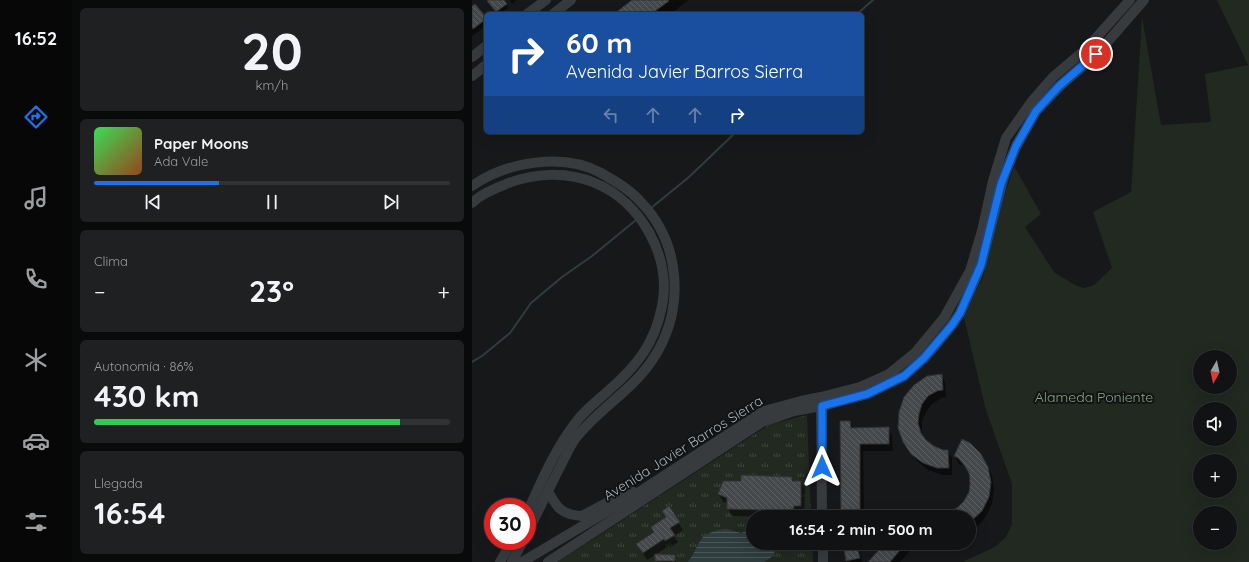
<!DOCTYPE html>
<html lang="es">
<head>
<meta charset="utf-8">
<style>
	:root { --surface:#111213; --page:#1e2021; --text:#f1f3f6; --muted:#9c9ea0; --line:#303233; --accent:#1a73e8 }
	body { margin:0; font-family:Quicksand,sans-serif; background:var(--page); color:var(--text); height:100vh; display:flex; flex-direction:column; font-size:15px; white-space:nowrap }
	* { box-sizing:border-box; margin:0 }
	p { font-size:13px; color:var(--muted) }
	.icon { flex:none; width:22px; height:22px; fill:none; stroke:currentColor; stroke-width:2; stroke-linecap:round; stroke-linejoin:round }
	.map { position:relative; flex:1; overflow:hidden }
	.drawer { display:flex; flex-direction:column; gap:8px; padding:8px; background:#090a0a; width:400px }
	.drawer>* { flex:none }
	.banner { position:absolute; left:12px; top:12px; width:380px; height:122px; border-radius:6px; box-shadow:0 4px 16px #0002,0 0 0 1px var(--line); background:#1a4fa0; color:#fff; overflow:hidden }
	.needle { width:26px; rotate:189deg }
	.buttons { position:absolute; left:721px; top:350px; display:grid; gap:8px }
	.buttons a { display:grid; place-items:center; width:44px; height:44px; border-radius:50%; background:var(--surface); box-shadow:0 4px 16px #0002,0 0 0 1px var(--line); font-size:20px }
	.speed { position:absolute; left:12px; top:498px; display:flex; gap:8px; font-size:20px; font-weight:700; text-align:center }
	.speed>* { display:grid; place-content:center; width:52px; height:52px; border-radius:50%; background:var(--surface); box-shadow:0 4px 16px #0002,0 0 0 1px var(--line); line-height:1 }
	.speed .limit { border:6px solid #d22; background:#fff; color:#111 }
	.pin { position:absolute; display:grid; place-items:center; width:34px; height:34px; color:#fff; margin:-17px; border:2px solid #fff; border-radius:50%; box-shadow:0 1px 4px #0007 }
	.me { position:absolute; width:44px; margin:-22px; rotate:0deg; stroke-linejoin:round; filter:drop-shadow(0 0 3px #0008) }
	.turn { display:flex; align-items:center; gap:14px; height:84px; padding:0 16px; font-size:18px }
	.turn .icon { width:52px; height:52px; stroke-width:2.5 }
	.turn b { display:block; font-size:28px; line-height:34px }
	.lanes { display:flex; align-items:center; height:38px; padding:0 16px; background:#0003; justify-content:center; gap:20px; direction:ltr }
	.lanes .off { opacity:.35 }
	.big { font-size:30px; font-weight:700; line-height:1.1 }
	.drawer .widget { flex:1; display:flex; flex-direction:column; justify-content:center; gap:6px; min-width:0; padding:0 14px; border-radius:6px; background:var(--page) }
	.drawer .dial { align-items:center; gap:0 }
	.dial b { font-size:52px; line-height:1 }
	.song { display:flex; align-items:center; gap:12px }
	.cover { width:48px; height:48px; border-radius:6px; background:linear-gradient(135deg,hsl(130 70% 55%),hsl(20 70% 35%)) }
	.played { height:4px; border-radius:2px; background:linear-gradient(90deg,var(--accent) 35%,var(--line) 35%) }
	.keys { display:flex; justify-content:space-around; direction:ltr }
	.heat { display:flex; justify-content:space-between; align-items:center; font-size:22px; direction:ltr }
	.charge { height:6px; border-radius:3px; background:linear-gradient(90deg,#34c759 86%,var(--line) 0) }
	.trip { position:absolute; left:274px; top:510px; width:230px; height:40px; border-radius:20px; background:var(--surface); box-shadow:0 4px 16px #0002,0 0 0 1px var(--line); font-weight:700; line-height:40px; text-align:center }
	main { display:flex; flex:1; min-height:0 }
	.tabs { display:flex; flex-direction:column; width:72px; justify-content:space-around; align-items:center; background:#070708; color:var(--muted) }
	.tabs .icon { width:28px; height:28px }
	.tabs .on { color:var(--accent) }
	.tabs b { font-size:18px; color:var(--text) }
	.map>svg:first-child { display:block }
	.grass { fill:url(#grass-tufts) }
	.green { fill:#222921; fill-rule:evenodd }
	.water { fill:url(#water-rules) }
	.shadow { fill:#0007 }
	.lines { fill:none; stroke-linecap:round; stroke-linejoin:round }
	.stream { stroke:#2f3d3f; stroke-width:2 }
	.building { fill:url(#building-back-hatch); stroke:#313235 }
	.minor { stroke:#383b3e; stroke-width:10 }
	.route-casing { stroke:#114b97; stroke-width:10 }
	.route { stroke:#1a73e8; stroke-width:7 }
	.labels { text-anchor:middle; stroke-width:4; stroke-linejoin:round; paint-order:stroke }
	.park-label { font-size:14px; fill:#89a480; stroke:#121314 }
	.street-label { font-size:14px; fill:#a9b3b9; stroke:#121314 }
</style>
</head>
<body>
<main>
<nav class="tabs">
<b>16:52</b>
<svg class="icon on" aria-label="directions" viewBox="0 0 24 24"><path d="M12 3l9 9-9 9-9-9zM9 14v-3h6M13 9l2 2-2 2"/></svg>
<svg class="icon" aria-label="music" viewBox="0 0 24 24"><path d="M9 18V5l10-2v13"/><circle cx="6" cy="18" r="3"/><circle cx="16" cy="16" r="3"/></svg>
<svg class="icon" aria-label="phone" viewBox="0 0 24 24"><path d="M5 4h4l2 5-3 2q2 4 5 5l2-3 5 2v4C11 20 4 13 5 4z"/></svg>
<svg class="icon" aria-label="climate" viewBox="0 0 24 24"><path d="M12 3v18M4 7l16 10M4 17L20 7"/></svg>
<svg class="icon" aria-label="car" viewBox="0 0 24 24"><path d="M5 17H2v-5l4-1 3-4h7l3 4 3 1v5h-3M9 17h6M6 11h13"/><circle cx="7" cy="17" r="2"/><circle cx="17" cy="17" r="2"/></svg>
<svg class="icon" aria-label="filters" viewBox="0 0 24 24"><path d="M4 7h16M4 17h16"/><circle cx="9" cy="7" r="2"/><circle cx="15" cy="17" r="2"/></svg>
</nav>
<section class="drawer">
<div class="widget dial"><b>20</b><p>km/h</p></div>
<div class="widget">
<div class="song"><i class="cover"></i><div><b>Paper Moons</b><p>Ada Vale</p></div></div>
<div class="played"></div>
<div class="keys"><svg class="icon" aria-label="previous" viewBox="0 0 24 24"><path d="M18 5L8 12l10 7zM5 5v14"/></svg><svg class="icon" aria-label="pause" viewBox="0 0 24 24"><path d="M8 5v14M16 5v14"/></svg><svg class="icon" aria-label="next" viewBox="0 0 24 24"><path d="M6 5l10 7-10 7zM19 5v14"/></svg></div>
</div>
<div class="widget"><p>Clima</p>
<div class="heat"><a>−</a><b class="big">23°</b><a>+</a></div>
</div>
<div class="widget"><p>Autonomía · 86%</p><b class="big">430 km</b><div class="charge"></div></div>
<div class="widget"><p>Llegada</p><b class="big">16:54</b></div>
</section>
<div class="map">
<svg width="777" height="562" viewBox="0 0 777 562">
	<defs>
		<pattern id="grass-tufts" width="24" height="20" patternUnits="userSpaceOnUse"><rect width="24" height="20" fill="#222921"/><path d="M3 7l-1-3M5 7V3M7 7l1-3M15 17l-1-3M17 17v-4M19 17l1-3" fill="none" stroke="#3f463f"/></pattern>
		<pattern id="water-rules" width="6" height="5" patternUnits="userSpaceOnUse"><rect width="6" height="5" fill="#2f3d3f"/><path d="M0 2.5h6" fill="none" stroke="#4a5759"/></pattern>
		<pattern id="building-back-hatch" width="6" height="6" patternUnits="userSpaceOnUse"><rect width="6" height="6" fill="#46494c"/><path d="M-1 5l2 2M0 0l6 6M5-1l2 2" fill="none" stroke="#5e6164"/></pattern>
	</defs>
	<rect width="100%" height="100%" fill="#171819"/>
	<polygon class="grass" points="335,415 339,517 281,517 281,543 340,543 341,562 86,562 298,424"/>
	<path class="green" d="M 745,0 L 777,0 L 777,562 L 490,562 L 523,547 L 534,537 L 540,524 L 540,484 L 513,407 L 491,313 L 511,278 L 524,222 L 542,166 L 569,214 L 553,227 L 582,272 L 603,285 L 612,288 L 622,285 L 640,268 L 621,212 L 659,192 L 670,17 L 689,125 L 739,122 L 733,74 L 776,65 ZM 728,357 L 758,357 L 758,387 L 728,387 ZM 728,409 L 758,409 L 758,439 L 728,439 ZM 728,461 L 758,461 L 758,491 L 728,491 ZM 728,513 L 758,513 L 758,543 L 728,543 Z"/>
	<path class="water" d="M 254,529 L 269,533 L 281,529 L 281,543 L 304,543 L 305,546 L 301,556 L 292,562 L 216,562 C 231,541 224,533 254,529 Z"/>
	<g class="shadow">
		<polygon points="17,0 31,0 36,8 26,14 18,4"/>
		<polygon points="38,0 45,0 40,4"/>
		<polygon points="162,0 216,0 199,14 144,14"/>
		<polygon points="0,7 14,18 14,26 0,36"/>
		<polygon points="469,375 473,382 474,397 469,398 460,404 454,412 450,421 450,432 452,439 461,447 470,451 476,451 480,458 480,475 470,475 456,470 445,461 436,449 427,428"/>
		<polygon points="378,422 382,429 416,428 420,436 421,451 391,451 392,517 372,517 370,514"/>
		<polygon points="483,456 513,462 520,475 522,490 520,504 513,518 503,529 497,532 497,517 466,517 486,509 493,502 498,492 499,483 498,473 491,465 487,464"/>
		<polygon points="320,478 322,482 329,482 333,489 332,513 325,513 325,517 260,516 256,509 256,503 251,502 247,494 270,482"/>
		<polygon points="197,508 211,530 202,536 206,542 198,548 197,546 175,560 170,552 195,518"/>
		<polygon points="372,543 386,543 390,562 373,562 376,561"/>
		<polygon points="414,543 445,543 428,562 397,562"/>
		<polygon points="451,543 470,543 454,549"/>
		<polygon points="202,556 204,562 185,562 184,560"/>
	</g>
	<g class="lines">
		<g class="stream">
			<polyline points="385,14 401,0"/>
			<polyline points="179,208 217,177 264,132"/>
			<polyline points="0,362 10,356 38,333 59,303 90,277 120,256 164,220"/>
		</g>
	</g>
	<g class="building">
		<polygon points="16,0 32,0 35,4 24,12 15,1"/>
		<polygon points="160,0 196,0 197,1 179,14 142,14"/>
		<polygon points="3,4 14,17 14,19 1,29 0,27 0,6"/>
		<polygon points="470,374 471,390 465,391 456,396 450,404 447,414 446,423 449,433 454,440 462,446 471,450 476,450 477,468 465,468 451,463 439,454 431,442 426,428 427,412 432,397 442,385 455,376"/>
		<polygon points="368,421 378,421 379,428 417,427 417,444 388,444 388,514 369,514"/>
		<polygon points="490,439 498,443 509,454 516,467 519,482 517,497 510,511 497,523 497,517 464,517 485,508 492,501 497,492 498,483 497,473 492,465 486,458 482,456"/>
		<polygon points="269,475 320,477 320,481 329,481 329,506 322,506 321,511 255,509 255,498 246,494 251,481 269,481"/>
		<polygon points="197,506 208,522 198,528 203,535 193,541 192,539 171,553 164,544 182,532 179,527 194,517 190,511"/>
		<polygon points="371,543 384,543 388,558 374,561"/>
		<polygon points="413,543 434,543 418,562 396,562"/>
		<polygon points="183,554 203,555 203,561 183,561"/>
	</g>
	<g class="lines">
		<g class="minor">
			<polyline points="55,14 74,0"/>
			<polyline points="81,14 99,0"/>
			<polyline points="0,57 14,46"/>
			<polyline points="0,76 14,65"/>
			<path d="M 0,186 C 34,162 91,152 129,173 C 143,181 157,189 168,201 C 210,244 213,310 181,359 C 160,391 126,409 103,439 C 98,446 94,455 90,463 C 78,486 67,510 55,533"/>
			<path d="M 0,203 C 9,194 22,189 34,184 C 62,173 94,171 123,183 C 169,202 200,257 190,306 C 183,343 165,366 136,391 C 125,401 113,410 104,422 C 83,449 69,482 55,513"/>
			<polyline points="349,401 350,517"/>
			<path d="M 76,491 C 85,508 90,515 110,516 L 159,490"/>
			<polyline points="351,543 351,562"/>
			<polyline points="28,562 40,541"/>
			<polyline points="40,562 51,541"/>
			<polyline points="50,562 161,496 292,411 329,401 349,397 388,387 417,374 443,353 472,318 498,271 510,231 521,181 534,138 560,101 581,77 614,49 658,0"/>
			<polyline points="76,562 290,422 322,411 350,406 395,394 432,376 452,358 464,345 480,325 488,313 504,278 509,265 533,173 544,147 564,111 587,87 625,54 672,0"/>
		</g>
	</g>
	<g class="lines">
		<defs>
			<polyline id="route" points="350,467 350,406 395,394 432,376 452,358 480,325 488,313 509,265 529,184 544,146 564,111 587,86 624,54"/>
		</defs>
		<use href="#route" class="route-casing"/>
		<use href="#route" class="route"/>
	</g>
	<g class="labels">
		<g class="park-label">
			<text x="622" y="402">Alameda Poniente</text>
		</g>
		<g class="street-label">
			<text transform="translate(211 448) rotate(-32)" y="5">Avenida Javier Barros Sierra</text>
		</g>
	</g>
</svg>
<div class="buttons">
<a><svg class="needle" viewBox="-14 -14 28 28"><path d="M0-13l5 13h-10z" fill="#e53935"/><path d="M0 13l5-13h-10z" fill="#9c9ea0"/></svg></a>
<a><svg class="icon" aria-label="sound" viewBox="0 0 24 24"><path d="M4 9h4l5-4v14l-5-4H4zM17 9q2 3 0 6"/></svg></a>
<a>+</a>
<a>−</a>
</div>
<div class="speed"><div class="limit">30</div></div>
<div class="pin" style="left:624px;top:54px;background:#d93025"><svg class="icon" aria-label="arrive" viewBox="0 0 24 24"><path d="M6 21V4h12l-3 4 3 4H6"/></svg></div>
<svg class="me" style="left:350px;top:467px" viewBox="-20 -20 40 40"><path d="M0-17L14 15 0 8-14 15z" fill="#1a73e8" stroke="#fff" stroke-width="4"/></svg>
<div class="trip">16:54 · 2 min · 500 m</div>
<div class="banner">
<div class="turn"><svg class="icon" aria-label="right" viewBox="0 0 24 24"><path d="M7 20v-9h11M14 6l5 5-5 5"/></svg><div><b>60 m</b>Avenida Javier Barros Sierra</div></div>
<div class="lanes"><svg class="icon off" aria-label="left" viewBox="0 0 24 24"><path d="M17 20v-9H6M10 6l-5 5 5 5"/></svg><svg class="icon off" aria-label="ahead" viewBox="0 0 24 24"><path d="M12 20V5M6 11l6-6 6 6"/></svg><svg class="icon off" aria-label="ahead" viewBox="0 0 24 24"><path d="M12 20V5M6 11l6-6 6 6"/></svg><svg class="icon" aria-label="right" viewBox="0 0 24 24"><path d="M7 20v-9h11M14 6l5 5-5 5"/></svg></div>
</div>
</div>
</main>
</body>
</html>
